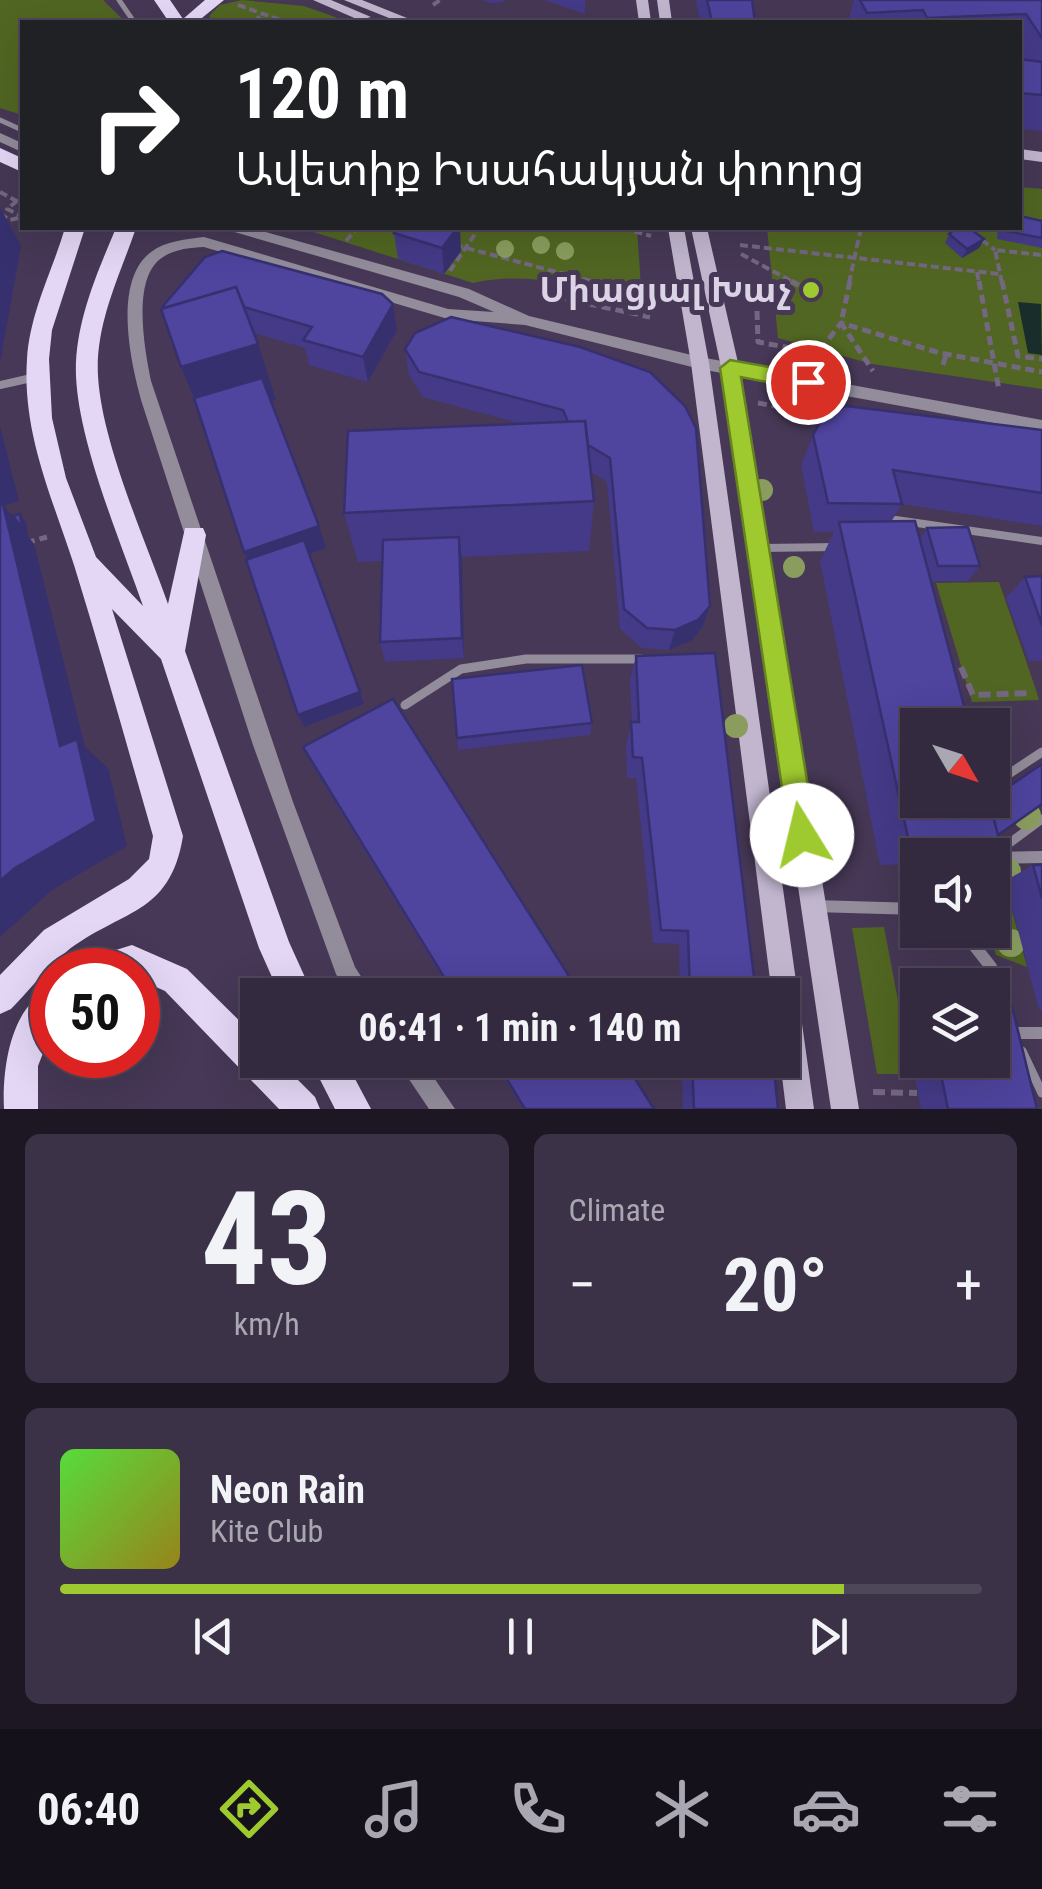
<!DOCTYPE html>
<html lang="en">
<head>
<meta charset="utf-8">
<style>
	:root { --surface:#342a40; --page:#3c3247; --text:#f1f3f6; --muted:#a9a7b1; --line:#4e4659; --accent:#9eca2f }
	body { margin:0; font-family:"Roboto Condensed","Noto Sans Armenian",sans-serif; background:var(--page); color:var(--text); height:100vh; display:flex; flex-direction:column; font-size:38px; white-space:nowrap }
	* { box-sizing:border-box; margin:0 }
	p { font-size:32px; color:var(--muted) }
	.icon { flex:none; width:55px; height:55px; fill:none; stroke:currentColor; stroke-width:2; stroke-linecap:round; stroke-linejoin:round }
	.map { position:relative; height:1109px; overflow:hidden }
	.drawer { display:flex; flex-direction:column; gap:25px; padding:25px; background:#1d1723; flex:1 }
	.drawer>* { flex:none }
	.banner { position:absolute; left:20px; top:20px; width:1002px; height:210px; border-radius:0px; box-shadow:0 10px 40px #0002,0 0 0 2px var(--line); background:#202124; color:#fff; overflow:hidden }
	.needle { width:65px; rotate:129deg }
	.buttons { position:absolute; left:900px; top:708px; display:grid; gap:20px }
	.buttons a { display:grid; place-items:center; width:110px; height:110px; border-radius:0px; background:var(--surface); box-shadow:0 10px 40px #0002,0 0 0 2px var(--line); font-size:50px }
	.speed { position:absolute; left:30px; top:948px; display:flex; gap:20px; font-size:50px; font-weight:700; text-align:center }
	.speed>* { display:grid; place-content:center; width:130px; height:130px; border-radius:50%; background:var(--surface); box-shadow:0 10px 40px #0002,0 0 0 2px var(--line); line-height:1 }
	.speed .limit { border:15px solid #d22; background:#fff; color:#111 }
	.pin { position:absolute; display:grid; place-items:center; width:85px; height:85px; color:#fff; margin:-42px; border:5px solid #fff; border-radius:50%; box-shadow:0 2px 10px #0007 }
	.me { position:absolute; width:110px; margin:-55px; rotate:351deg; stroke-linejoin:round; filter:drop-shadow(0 0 8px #0008) }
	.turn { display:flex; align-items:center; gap:35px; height:210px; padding:0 50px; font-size:45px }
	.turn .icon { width:130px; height:130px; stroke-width:2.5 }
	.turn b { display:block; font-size:70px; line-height:85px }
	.big { font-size:75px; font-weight:700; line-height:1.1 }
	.drawer .card { flex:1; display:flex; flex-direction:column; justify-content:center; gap:15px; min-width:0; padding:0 35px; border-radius:15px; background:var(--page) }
	.drawer .dial { align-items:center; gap:0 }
	.dial b { font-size:130px; line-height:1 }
	.song { display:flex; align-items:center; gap:30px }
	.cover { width:120px; height:120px; border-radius:15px; background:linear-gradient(135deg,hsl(110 70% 55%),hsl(50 70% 35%)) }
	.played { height:10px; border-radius:5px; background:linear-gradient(90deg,var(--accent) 85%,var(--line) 85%) }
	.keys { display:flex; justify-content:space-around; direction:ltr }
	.heat { display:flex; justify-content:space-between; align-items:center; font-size:55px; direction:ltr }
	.drawer .tiles { flex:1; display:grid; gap:25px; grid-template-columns:1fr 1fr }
	.card:last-child { grid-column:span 2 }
	.trip { position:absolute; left:240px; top:978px; width:560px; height:100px; border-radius:0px; background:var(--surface); box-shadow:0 10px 40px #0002,0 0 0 2px var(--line); font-weight:700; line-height:100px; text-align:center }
	.menu { display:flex; height:160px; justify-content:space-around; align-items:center; background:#15111a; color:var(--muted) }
	.menu .icon { width:70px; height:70px }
	.menu .on { color:var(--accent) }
	.menu b { font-size:45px; color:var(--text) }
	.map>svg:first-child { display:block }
	.green { fill:#516622 }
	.water { fill:#192e2b }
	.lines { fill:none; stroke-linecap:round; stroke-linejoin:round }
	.path-far2 { stroke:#736782; stroke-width:4; stroke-dasharray:8 4; stroke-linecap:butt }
	.path-far1 { stroke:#736782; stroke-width:5; stroke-dasharray:9 5; stroke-linecap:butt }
	.path { stroke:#736782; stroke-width:6; stroke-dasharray:12 6; stroke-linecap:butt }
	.service-far2 { stroke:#928c9b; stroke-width:5 }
	.service-far1 { stroke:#928c9b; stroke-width:8 }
	.service { stroke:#928c9b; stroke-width:9 }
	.minor { stroke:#928c9b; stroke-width:12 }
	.tertiary { fill:#928c9b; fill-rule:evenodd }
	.secondary { fill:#c1b6ce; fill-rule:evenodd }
	.primary { fill:#e4d7f6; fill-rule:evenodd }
	.tree { fill:#8a9d5e }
	.wall { fill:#443a88 }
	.shaded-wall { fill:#37306f }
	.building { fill:#4f449e; stroke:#37306f; stroke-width:2.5 }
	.route { fill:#9eca2f; stroke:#67831f; stroke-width:2.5 }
	.poi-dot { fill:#9eca2f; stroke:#463856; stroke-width:4 }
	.labels { text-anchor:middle; stroke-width:10; stroke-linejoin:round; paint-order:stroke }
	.poi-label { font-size:35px; font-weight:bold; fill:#dbd3e6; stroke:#463856; text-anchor:end }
</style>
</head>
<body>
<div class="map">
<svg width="1042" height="1109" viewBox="0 0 1042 1109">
	<rect width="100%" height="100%" fill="#463856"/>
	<g class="green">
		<polygon points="0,0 103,0 125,22 22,22 22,115 0,108"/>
		<polygon points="242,0 304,6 349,22 210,22 210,15 220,5"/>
		<polygon points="1020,187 1042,189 1042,389 872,364 778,338 767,228 1020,228"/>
		<path d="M 301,228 L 637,228 L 642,301 C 586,288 529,270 473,283 Z"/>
		<polygon points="999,582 1035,687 1039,700 972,702 936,583"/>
		<polygon points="1004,881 1027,967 996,955 989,930 993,882"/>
		<polygon points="884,927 912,1074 877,1074 852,928"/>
	</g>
	<polygon class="water" points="1018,302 1041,304 1042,355 1028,353"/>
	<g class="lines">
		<g class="path-far2">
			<polyline points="238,5 286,22"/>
			<polyline points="433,5 440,0"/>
			<polyline points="254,22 262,14"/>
			<polyline points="0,192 22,204"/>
			<polyline points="17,201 7,209 22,216"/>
			<polyline points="0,214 10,220 22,217"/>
			<polyline points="623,228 651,236"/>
			<polyline points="982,240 995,250"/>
			<polyline points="346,241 357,228"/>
			<polyline points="455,245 598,283"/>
			<polyline points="740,245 999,274"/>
			<polyline points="741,254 795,283"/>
			<polyline points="450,271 479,228"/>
			<polyline points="977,272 979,283"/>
			<polyline points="553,283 556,272"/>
			<polyline points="849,283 861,228"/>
			<polyline points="1002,283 995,250 1042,255"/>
		</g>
		<g class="path-far1">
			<polyline points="589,281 657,299"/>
			<polyline points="791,281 804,288"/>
			<polyline points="850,281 841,323 873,371"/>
			<polyline points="979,281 999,390"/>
			<polyline points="1002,281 1018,356 1042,359"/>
			<circle cx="812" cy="291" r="7"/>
			<polyline points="547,295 650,317"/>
			<polyline points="757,311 758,342 818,353"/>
			<polyline points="824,361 818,353 841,323 940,353 1042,372"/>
			<polyline points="943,365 946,355"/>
			<polyline points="758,403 819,414"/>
			<polyline points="26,543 47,537"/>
		</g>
		<g class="path">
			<polyline points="961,667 973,695 1031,693"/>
			<polyline points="873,1092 917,1093"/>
		</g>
		<g class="service-far2">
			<polyline points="119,0 134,22"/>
			<polyline points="0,120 22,130"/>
		</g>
		<g class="service-far1">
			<polyline points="0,385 36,377"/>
			<polyline points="898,528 896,520 1042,541"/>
			<polyline points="761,548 837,547"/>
		</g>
		<g class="service">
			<polyline points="405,705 461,669 526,659 641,659"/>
			<polyline points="992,785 1042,752"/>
			<polyline points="992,856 1042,819"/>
			<polyline points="1022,1051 1042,1093"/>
		</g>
		<g class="minor">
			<polyline points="992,858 1042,857"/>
			<polyline points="814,906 918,909"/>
			<polyline points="962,930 991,967 1002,998"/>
			<polyline points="1012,1028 1014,1033 1042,1033"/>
		</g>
		<g class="tertiary">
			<polygon points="0,133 22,143 22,152 0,142"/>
			<path d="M 229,228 L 251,228 L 469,289 L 529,316 L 700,357 L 1042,420 L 1042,432 L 700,369 L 525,325 L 448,319 L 204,247 C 189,248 172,249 159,260 C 132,283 145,351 151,381 L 293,802 L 355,967 L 373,995 L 348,995 L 336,974 L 253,745 L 142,403 C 131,365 112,281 151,252 C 165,241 187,239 204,237 L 448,309 L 494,312 L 459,297 L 231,231 Z"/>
			<polygon points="396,1060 422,1060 455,1109 429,1109"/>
		</g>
		<g class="secondary">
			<polygon points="313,0 331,0 371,17 359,20"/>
			<polygon points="344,0 362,0 417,22 399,22"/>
			<polygon points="636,0 648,0 651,22 639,22"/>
			<polygon points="657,0 669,0 672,22 660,22"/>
			<polygon points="1020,149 1042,152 1042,162 1020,159"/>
			<polygon points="668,228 684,228 709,363 814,1109 786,1109 780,1060 782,995 772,995 691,363"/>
			<polygon points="691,228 707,228 739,367 859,1109 831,1109 721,367"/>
		</g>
		<g class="primary">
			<polygon points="154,0 170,0 183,19 205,0 224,0 197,22 169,22"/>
			<polygon points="0,148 22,158 22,172 0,162"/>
			<path d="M 65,228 L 85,228 L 52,330 L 49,359 L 52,418 L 66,478 L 96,557 L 143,606 C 120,540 79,444 76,376 C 74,325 97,273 116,228 L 136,228 C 120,275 95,324 98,376 C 102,444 145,539 168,604 L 185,528 L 203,528 L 206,535 L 185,651 L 289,942 L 313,995 L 280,995 L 259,948 L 161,659 L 112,609 L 183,836 C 170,917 120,909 66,952 C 46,968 29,991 11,1009 L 0,1014 L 0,975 L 44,930 L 129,879 L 149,859 L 153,836 C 127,746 102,655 74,565 C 52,497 22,433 27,359 C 30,312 52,272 65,228 Z"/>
			<polygon points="132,945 187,969 258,1039 258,1060 278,1060 315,1097 320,1109 279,1109 165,991 138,979 138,970 82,970 87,959"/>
			<path d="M 52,988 L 52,1030 L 38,1066 L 38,1109 L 4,1109 C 2,1070 10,1005 52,988 Z"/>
			<polygon points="310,1060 345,1060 371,1109 335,1109"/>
		</g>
	</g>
	<g class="tree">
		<circle cx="541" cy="245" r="9"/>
		<circle cx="505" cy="249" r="9"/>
		<circle cx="565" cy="251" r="9"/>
		<circle cx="762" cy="490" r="11"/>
		<circle cx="794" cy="567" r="11"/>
		<circle cx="736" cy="726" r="12"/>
		<circle cx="1027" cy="816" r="14"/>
		<circle cx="1007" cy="872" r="14"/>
		<circle cx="1011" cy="943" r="14"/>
	</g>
	<g class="wall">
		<polygon points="483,0 504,0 503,2 490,3"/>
		<polygon points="544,0 585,0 585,14"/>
		<polygon points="696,0 752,0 755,22 700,22"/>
		<polygon points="854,0 1042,0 1042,131 1020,129 1020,22 848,22"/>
		<polygon points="1042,221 1042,248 997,239 998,228 1020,228"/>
		<polygon points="394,233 461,251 444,274 398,259"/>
		<polygon points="949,234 984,239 979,248 962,258 945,243"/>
		<polygon points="205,257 397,330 368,382 309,365 305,348 254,333 276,400 271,401 326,548 309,554 364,704 304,727 298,715 164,308"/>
		<polygon points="580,347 710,606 703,626 692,640 669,650 642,648 620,629 607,482 591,472 594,501 589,551 461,557 464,658 385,662 380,642 383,561 358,562 344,513 522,424 423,397 409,375 405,349"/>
		<polygon points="1042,430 1042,526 902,504 891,522 920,539 927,528 980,566 968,581 931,581 1000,840 978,855 918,855 918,864 880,865 820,561 834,532 814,532 801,465 813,435"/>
		<polygon points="1042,576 1042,661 1029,661 1006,598 1025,577"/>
		<polygon points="636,656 756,994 765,995 680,995 679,944 653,943 636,778 627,778 626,744 632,722 630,680"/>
		<polygon points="592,723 590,735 458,750 457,738"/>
		<polygon points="303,747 581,995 453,995 314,768"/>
		<polygon points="1033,865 1042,865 1042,1010 1039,1010 1005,881"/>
		<polygon points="918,987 918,1060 992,1060 1037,1109 921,1109 899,995"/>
		<polygon points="493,1060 623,1060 654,1109 523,1109"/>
		<polygon points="682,1060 773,1060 778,1109 683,1109"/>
	</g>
	<g class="shaded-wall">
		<polygon points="0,207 21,246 0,363"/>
		<polygon points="457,228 460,228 461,251 444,274 442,248"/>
		<polygon points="984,239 979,248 962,258 967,249"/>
		<polygon points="393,304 397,330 368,382 363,357"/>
		<polygon points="258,344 276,400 204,422 181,367"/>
		<polygon points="0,426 19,501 4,506 22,528 20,514 26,522 28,536 34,544 85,747 108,768 127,846 52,890 0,937 0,881 60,746 0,508"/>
		<polygon points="319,526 326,548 254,573 244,552"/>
		<polygon points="459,537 462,559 464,658 462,638"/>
		<polygon points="710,606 703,626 692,640 669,650 675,630"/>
		<polygon points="360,692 364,704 304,727 298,715"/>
	</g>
	<g class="building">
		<polygon points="707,0 752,0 755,22 712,22"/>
		<polygon points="860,0 1042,0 1042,38 1026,14 927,18 923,10 867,13"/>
		<polygon points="1020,59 1042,62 1042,95 1020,93"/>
		<polygon points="1020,216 1042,221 1042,238 1001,230 1002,228 1020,228"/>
		<polygon points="398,228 457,228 442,248 394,233"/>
		<polygon points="956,228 969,228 984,239 967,249 949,234"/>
		<polygon points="222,251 382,294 393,304 363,357 303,340 312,327 244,307 236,287 164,308 163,306 205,257"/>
		<polygon points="236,287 258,344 181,367 161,309"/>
		<polygon points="451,317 580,347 650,372 685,406 696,428 710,606 698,620 675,630 647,628 624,609 610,458 588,445 585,421 568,422 563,410 419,372 405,349 415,333"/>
		<polygon points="262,378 319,526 244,552 194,398"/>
		<polygon points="846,406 1042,430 1042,493 893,470 902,504 828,503 813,435 825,413"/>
		<polygon points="585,421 594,501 344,513 348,431"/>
		<polygon points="3,504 60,746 77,739 96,821 15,868 0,881 0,505"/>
		<polygon points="20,514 22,528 13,516"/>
		<polygon points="915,521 969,725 918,725 918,800 989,800 1000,840 909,842 839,522"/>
		<polygon points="968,527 980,566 938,566 927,528"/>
		<polygon points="459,537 462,638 380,642 383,540"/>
		<polygon points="304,540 360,692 298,715 246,560"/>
		<polygon points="1042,576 1042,625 1025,577"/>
		<polygon points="715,653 756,994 765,995 690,995 688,931 661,930 642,758 633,757 631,722 639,722 636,656"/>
		<polygon points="582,665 592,723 457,738 452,679"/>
		<polygon points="393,699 581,995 455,995 303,747"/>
		<polygon points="1042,764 1042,804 998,835 989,801 992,800 992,798"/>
		<polygon points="1033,865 1042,865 1042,898"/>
		<polygon points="992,986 1007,986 1037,1109 948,1109 938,1060 992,1060"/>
		<polygon points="495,1060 623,1060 654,1109 525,1109"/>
		<polygon points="692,1060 773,1060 778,1109 694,1109"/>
	</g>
	<polygon class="route" points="730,360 808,374 818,382 808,390 741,377 816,835 812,844 802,848 793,844 789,835 720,368"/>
	<circle class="poi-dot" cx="811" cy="290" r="10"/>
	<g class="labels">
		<g class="poi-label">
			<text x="791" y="302">Միացյալ Խաչ</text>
		</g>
	</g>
</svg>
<div class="buttons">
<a><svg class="needle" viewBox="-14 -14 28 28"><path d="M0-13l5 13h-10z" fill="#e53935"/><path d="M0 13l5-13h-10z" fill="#a9a7b1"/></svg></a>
<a><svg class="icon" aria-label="sound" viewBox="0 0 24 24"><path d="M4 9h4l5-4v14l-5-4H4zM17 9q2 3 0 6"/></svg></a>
<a><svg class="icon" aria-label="layers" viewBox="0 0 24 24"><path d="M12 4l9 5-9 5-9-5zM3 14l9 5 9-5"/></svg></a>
</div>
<div class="speed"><div class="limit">50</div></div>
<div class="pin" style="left:808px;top:382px;background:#d93025"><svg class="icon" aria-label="arrive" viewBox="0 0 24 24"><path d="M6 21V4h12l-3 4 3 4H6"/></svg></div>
<svg class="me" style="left:802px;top:835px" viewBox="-20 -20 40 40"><circle r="19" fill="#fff"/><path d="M0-13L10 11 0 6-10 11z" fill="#9eca2f"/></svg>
<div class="trip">06:41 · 1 min · 140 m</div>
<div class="banner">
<div class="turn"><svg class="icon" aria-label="right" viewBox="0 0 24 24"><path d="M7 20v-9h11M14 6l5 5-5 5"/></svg><div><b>120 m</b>Ավետիք Իսահակյան փողոց</div></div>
</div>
</div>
<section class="drawer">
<div class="tiles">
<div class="card dial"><b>43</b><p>km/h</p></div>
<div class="card"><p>Climate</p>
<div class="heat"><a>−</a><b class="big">20°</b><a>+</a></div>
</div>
<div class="card">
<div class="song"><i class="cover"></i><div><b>Neon Rain</b><p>Kite Club</p></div></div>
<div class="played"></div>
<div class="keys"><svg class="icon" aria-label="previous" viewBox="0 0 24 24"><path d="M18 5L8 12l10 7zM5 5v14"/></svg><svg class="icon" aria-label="pause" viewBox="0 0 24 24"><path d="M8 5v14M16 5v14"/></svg><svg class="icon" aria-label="next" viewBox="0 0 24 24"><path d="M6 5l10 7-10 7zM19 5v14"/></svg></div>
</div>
</div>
</section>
<nav class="menu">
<b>06:40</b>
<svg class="icon on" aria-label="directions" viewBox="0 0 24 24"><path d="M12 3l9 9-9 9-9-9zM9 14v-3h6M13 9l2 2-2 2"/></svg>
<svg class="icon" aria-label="music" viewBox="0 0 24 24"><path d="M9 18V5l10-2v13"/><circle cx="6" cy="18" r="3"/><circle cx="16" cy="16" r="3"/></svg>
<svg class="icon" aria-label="phone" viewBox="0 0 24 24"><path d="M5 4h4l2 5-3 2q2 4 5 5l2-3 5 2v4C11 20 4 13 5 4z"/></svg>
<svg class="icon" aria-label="climate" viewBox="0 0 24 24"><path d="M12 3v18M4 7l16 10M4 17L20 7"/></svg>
<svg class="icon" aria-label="car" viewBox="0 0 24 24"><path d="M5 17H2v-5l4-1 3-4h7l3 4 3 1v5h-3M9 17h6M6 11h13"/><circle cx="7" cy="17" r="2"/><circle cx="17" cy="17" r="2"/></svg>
<svg class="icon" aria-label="filters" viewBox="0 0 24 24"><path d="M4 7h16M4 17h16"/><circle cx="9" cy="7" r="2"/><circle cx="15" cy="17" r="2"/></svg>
</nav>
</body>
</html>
